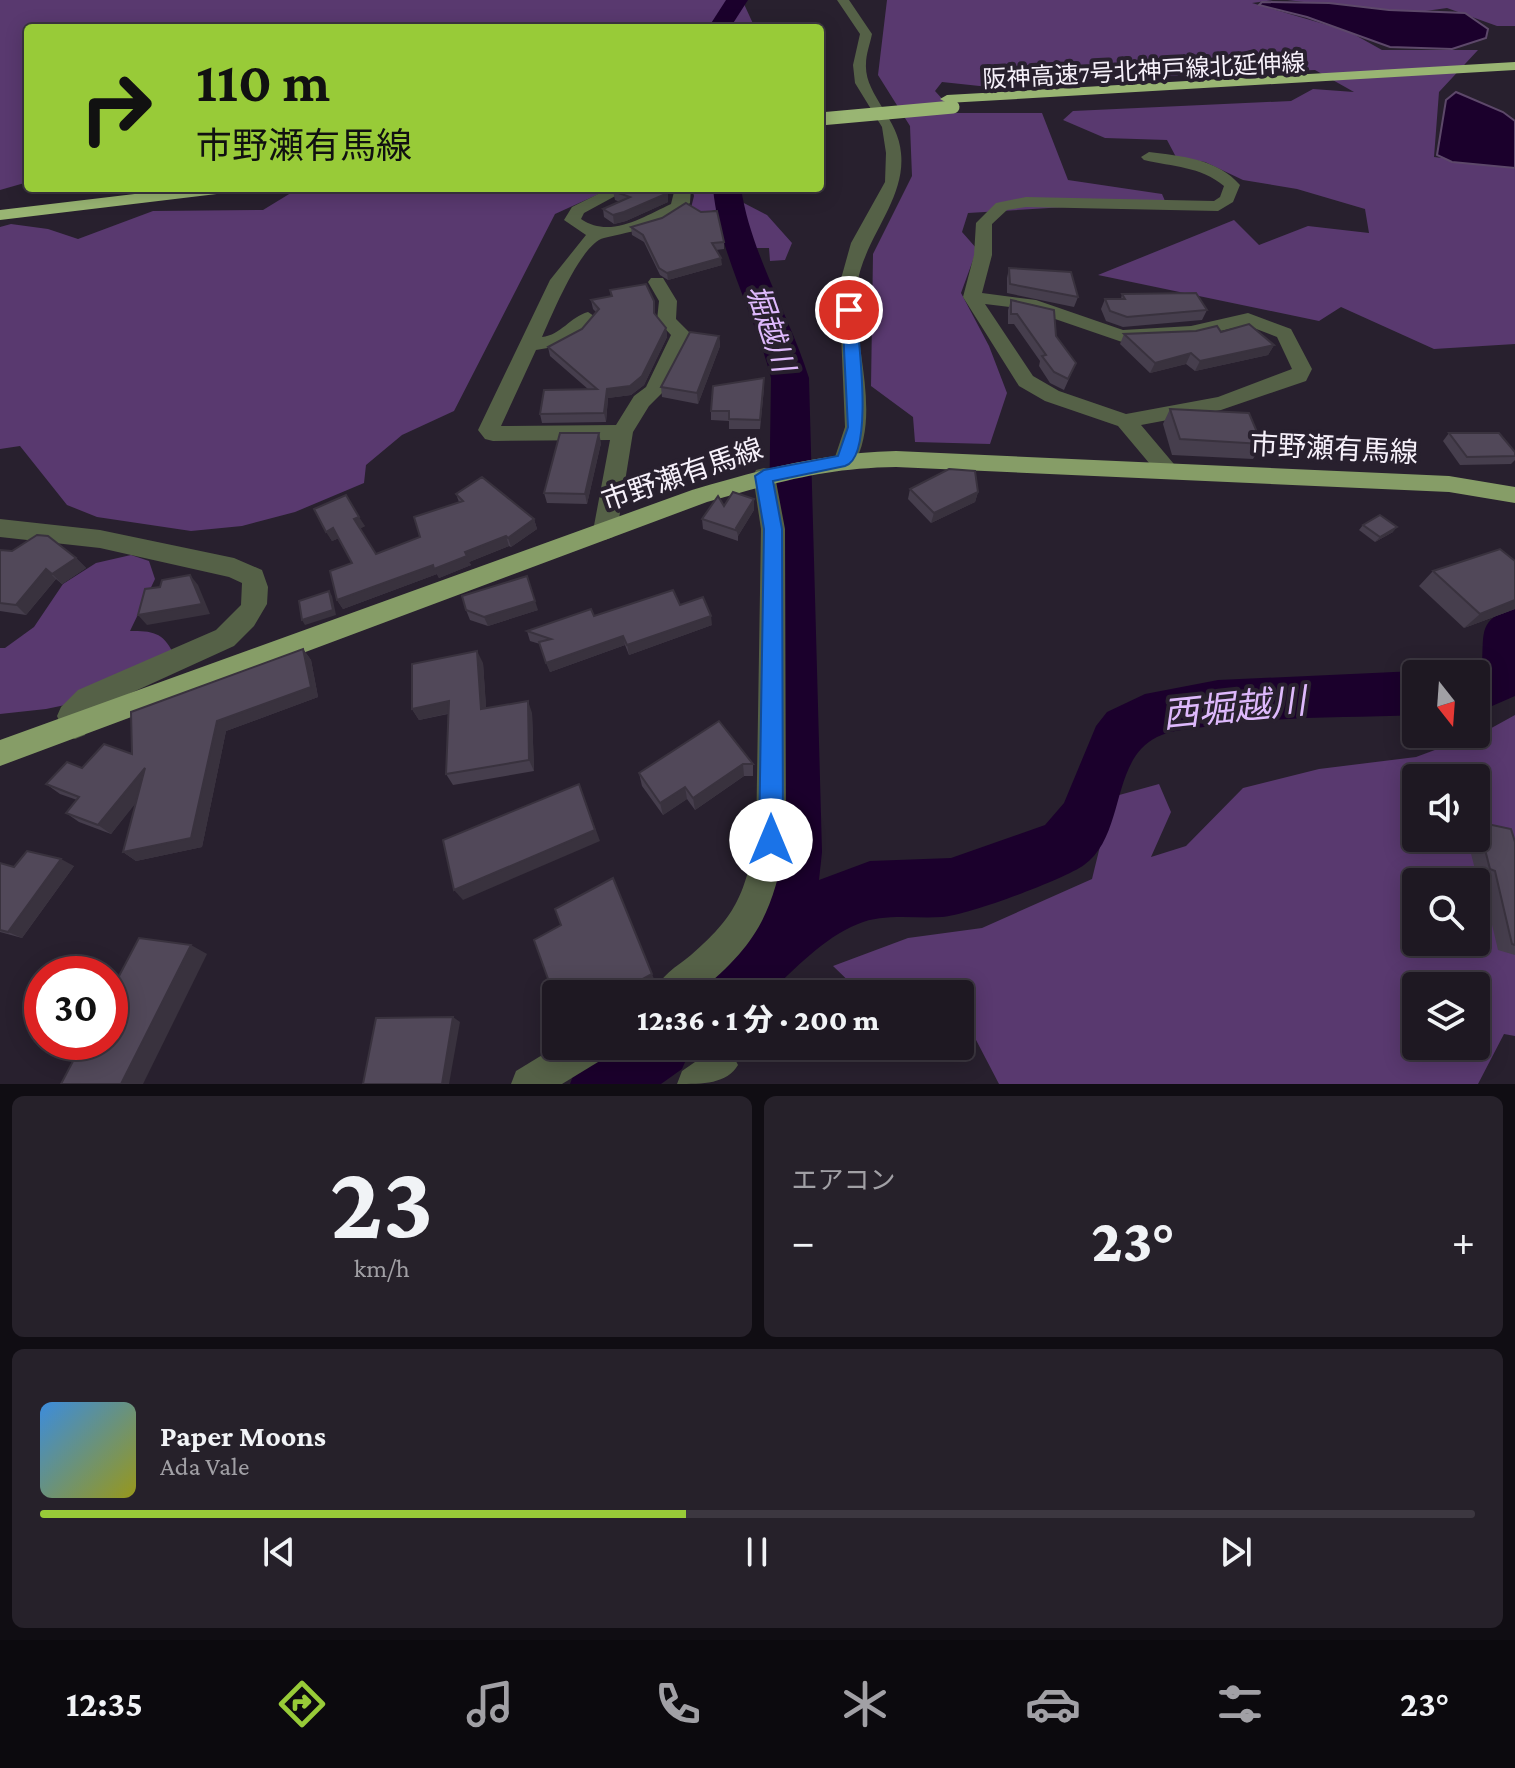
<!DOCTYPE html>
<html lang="ja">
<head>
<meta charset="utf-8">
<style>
	:root { --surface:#1e1822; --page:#26212a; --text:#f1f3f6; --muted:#a1a0a5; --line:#3c3740; --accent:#98cb38 }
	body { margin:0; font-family:"Crimson Pro","Noto Sans JP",serif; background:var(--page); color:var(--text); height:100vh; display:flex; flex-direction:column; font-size:30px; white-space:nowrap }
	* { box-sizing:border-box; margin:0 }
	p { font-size:26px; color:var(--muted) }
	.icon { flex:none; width:44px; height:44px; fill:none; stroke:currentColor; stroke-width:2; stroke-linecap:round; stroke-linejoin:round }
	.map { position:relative; height:1084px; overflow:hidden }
	.drawer { display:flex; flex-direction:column; gap:12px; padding:12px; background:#100d13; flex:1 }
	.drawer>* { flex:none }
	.guide { position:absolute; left:24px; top:24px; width:800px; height:168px; border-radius:8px; box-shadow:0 4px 20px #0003,0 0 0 2px var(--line); background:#98cb38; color:#111; overflow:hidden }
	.needle { width:52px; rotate:163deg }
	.controls { position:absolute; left:1402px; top:660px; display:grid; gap:16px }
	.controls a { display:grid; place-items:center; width:88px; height:88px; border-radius:8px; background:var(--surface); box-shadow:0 4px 20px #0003,0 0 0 2px var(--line); font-size:40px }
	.speed { position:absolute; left:24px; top:956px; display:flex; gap:16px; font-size:40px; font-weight:700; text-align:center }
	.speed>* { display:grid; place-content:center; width:104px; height:104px; border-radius:50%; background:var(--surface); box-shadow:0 4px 20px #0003,0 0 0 2px var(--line); line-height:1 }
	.speed .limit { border:12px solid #d22; background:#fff; color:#111 }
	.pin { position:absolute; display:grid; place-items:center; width:68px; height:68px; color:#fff; margin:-34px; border:4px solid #fff; border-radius:50%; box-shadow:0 2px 8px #0007 }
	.me { position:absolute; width:88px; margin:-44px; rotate:0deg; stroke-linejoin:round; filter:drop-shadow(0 0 6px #0008) }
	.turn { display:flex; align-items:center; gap:28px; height:168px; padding:0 40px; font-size:36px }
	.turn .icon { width:104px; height:104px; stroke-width:2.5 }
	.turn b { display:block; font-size:56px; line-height:68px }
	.big { font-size:60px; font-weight:800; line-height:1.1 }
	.drawer .card { flex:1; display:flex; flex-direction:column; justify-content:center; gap:12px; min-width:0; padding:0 28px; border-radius:12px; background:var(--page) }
	.drawer .dial { align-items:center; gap:0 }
	.dial b { font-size:104px; line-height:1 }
	.song { display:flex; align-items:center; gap:24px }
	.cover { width:96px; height:96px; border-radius:12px; background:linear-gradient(135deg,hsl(210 70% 55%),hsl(60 70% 35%)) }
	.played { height:8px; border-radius:4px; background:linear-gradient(90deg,var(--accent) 45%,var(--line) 45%) }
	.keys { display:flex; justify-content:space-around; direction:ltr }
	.heat { display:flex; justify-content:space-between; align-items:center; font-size:44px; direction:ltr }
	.drawer .tiles { flex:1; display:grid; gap:12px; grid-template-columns:1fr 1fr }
	.card:last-child { grid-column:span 2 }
	.trip { position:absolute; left:542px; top:980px; width:432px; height:80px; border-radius:8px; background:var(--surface); box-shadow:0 4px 20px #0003,0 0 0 2px var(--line); font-weight:800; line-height:80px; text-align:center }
	.menu { display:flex; height:128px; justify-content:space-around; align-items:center; background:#0c0a0e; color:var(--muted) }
	.menu .icon { width:56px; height:56px }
	.menu .current { color:var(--accent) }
	.menu b { font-size:36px; color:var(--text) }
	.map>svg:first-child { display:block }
	.green { fill:#59396f; fill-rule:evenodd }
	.water { fill:#1b002c; stroke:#5d486a; stroke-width:2 }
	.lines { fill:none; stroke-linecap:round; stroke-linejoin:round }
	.river { fill:#1b002c; fill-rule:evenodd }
	.minor { fill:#556147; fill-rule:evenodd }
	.major { fill:#869d67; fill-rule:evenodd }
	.highway { fill:#99b573; fill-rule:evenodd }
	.highway-bridge { stroke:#99b573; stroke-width:13 }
	.wall { fill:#463e4d }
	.shaded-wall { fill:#39323e }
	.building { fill:#514859; stroke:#39323e; stroke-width:2 }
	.route { fill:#1a73e8; stroke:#114b97; stroke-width:2 }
	.labels { text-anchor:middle; stroke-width:8; stroke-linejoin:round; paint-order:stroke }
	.far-street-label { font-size:24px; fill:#f6f0fa; stroke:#28202e }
	.street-label { font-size:28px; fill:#f6f0fa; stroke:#28202e }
	.water-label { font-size:30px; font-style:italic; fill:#deb9fc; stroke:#28202e }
	.near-water-label { font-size:36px; font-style:italic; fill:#deb9fc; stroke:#28202e }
</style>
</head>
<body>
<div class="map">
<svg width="1515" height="1084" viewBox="0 0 1515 1084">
	<rect width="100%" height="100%" fill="#28202e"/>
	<g class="green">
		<polygon points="0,0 746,0 744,4 755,28 28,28 28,182 0,190"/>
		<polygon points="887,0 1273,0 1252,3 1348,31 1382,50 1478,50 1439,92 1434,157 1515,167 1515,344 1434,349 1341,307 1319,321 1098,275 1234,220 1259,245 1308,226 1369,233 1365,209 1297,189 1243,180 1205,162 1176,157 1167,140 1105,138 1063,120 1073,111 1291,101 1313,89 1354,92 1315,70 1009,82 989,87 942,82 935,91 955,113 1042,113 1068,180 1162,194 1165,201 968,213 962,232 977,249 961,293 989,346 1007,393 990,444 915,442 913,417 871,386 873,254 912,176 910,126 878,75"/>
		<polygon points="1287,0 1515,0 1515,26 1497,26 1447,8 1404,14"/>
		<polygon points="299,188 612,188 555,214 454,411 402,435 366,465 364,483 295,512 242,526 191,531 97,517 67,505 20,446 0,449 0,227 11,224 48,229 78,239 153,211 263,210"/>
		<polygon points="692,188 739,188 740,201 767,215 792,243 785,260 770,261 769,248 749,248 722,208 701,214 690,212 694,196"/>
		<path d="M 131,555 L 149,561 L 155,579 L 130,631 C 152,631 163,632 173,653 L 118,694 L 46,709 L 0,714 L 0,648 L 5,648 L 34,627 L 63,584 L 96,563 Z"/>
		<path d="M 1515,715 L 1515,1036 L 1504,1034 L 1478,1084 L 999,1084 L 975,1038 L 960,1034 L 960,994 L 862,994 L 833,966 L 908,938 L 982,928 L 1092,879 L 1112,797 L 1159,784 L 1171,812 L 1151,857 L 1186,846 L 1243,788 L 1319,769 L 1416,757 L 1486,731 ZM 1416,778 L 1476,778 L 1476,838 L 1416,838 ZM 1416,882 L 1476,882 L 1476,942 L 1416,942 ZM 1416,986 L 1476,986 L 1476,1046 L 1416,1046 Z"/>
	</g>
	<g class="water">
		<polygon points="1262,2 1329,3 1389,10 1465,13 1488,29 1486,38 1452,49 1390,47 1307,17 1259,5"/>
		<polygon points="1456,92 1503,112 1515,121 1515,168 1452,162 1437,155 1446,100"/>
	</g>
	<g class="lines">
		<g class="river">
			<polygon points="726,0 748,0 730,28 708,28"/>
			<path d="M 713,188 L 741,188 C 751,254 789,314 809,378 L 822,852 L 819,880 L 870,861 L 951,858 L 1045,825 L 1064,803 L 1096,726 L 1107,712 L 1145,694 L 1218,680 L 1416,671 L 1425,674 L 1416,674 L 1416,715 C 1346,718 1274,716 1204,727 C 1189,729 1171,730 1157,737 C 1110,760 1126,835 1084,865 C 1063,880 968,915 942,917 C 915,919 884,913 858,924 C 823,938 795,969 768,994 L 689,994 L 699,972 L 745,931 L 758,906 L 764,852 L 771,378 C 755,314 719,254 713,188 Z"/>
			<path d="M 1515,607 L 1515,696 L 1476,713 L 1476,674 L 1462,674 L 1482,664 C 1484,631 1478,620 1515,607 Z"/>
			<polygon points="601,1046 692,1046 682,1069 661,1084 570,1084 579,1060"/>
		</g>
		<g class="minor">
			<path d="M 837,0 L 849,0 L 872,34 C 870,44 866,54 866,64 C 864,94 899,119 901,153 C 906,200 864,238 857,285 C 850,340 884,413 853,466 L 837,466 L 834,460 L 845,427 L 839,286 L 851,243 L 885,182 L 886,153 L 882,127 L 855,83 L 853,65 L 860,34 Z"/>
			<path d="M 1149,152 C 1181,156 1218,159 1240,185 L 1233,202 L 1218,211 L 1026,207 L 1007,210 L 992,224 L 992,255 L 982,293 L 1036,300 L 1123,330 L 1191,326 L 1248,313 L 1291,329 L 1312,369 L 1306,381 L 1221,410 L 1141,425 L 1179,470 L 1176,476 L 1160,476 L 1118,426 L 1045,401 L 1019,386 L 963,297 L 974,255 L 976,223 L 996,203 L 1026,197 L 1214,201 L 1220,197 L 1224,186 C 1200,166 1173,167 1144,160 L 1141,157 ZM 985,304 L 1026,309 L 1122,342 L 1191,338 L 1246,325 L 1277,337 L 1292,369 L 1218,397 L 1126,414 L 1059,391 L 1033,376 Z"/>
			<path d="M 610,188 L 630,188 L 584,213 L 581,219 C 610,239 643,217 671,204 L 675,188 L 691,188 L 690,203 C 670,226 632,231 604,238 C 581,243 552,315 542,337 C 561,335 570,317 588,312 L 597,318 L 565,345 L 536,350 L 501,426 L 616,425 L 634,396 L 646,387 L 671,335 L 657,320 L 659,301 L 648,282 L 651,278 L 663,278 L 677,301 L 676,319 L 691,334 L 664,391 L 649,406 L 633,432 L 617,531 L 613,537 L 605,540 L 597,537 L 593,531 L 610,440 L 493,441 L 485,439 L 478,430 L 550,280 L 586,235 L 564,220 L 572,207 Z"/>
			<path d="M 764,468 L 772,470 L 775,476 L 785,529 L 786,840 C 772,916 757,944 697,994 L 653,994 C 660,976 676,967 691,955 C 736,916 743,897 756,840 L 761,529 L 753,476 L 756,470 Z"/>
			<polygon points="0,519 100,530 234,558 262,570 268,587 267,604 254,626 234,646 98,708 86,719 89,726 85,735 75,739 65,735 57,716 61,707 78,690 216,630 241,605 242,583 229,577 100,548 0,537"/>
			<polygon points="557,1046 608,1046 603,1059 562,1084 511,1084 516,1071"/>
			<path d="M 687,1046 L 728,1046 L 738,1065 C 727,1084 703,1084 677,1084 L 682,1071 L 695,1062 Z"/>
		</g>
		<path class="major" d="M 896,451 L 1449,476 L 1515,487 L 1515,503 L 1449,492 L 896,467 C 823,468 776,483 707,502 L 0,766 L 0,740 L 692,490 C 763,469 822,453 896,451 Z"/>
		<g class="highway">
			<polygon points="1515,62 1515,70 947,103 940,99 947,95"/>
			<polygon points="185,188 233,188 225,193 0,220 0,210"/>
		</g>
		<polyline class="highway-bridge" points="820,119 953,107"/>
	</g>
	<g class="wall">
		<polygon points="613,191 668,193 668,202 626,221 614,224 604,217 603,209 620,202 615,200"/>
		<polygon points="631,227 724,242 724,249 716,250 722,265 668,280 660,275 644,242 632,235"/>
		<polygon points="1009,268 1078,297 1074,307 1007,293 1007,278"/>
		<polygon points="610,290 655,314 666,328 667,337 644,385 631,395 608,398 606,422 542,423 540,414 588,389 550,356 548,347 582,329 596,312 593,309 591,300 611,296"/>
		<polygon points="1122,294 1207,310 1202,320 1123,327 1106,321 1101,309 1105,299 1121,299"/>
		<polygon points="1011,300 1056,336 1076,363 1064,390 1050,383 1039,366 1040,361 1014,324 1008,324 1008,310"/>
		<polygon points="1221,332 1274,345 1268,355 1195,371 1186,364 1150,373 1120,344 1124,334"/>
		<polygon points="719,336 720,346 698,404 662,397 661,387"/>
		<polygon points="764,388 760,429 729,429 729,421 711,420 711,411"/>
		<polygon points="1170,409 1262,444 1253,459 1172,455 1163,424"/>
		<polygon points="1449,433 1515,452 1515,460 1511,464 1460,465 1443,441"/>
		<polygon points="601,443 587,504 547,503 544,493"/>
		<polygon points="910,489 978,492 975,502 931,523 908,499"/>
		<polygon points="456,494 534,519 537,529 511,547 509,546 469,562 471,565 439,578 437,574 343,609 337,600 352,563 339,538 332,541 314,509 365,526 360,528 376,554 420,537 459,502"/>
		<polygon points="724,506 754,510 738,536 738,541 703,529 702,519"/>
		<polygon points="1363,525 1393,532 1375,542 1359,530"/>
		<polygon points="0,550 76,558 86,568 62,584 56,579 26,615 0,611"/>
		<polygon points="1433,571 1515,609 1464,628 1419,586"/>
		<polygon points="680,605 712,625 629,655 625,645 550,672 540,644 530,641 527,631 594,616"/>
		<polygon points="466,610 538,610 488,626 470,620"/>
		<polygon points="303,649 311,660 318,697 226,731 202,847 136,861 123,852 136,802 111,834 79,822 66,813 77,800 60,794 46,784 132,754"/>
		<polygon points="483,663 486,708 532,713 534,771 453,785 446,774 448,714 419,720 412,709"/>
		<polygon points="719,721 753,764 753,776 744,776 695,810 687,799 663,815 642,786 639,773"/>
		<polygon points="1478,822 1515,842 1515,955 1498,950 1481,878 1477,877 1467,838 1476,838 1476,823"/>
		<polygon points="0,863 14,867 74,866 22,938 0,932"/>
	</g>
	<g class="shaded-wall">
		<polygon points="668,193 668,202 626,221 614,224 613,215"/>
		<polygon points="721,258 722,265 668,280 667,273"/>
		<polygon points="666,328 667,337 644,385 631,395 608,398 606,422 604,413 607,389"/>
		<polygon points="719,336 720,346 698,404 697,393"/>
		<polygon points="1274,345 1268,355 1195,371 1200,361"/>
		<polygon points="1191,353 1186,364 1150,373 1155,363"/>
		<polygon points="599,433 601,443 587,504 585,494"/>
		<polygon points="978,492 975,502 931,523 934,513"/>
		<polygon points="754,499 754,510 738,536 736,528"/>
		<polygon points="359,517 365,526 360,529 354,519"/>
		<polygon points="534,519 537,529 511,547 508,538"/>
		<polygon points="1397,527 1393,532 1375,542 1380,537"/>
		<polygon points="333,528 339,538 332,541 326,532"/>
		<polygon points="506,536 509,546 469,562 471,565 439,578 437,574 343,609 337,600 465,552"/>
		<polygon points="76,558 86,568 62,584 52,574"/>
		<polygon points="46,569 56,579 26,615 16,605"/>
		<polygon points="190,575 198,585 210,614 147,625 138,615"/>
		<polygon points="527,576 538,610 488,626 484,617"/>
		<polygon points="329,591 332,596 336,615 305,625 302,620"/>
		<polygon points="1515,600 1515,609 1464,628 1480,614"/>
		<polygon points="711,616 712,625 629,655 627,645"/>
		<polygon points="623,636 625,645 550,672 546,663"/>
		<polygon points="303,649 311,660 318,697 226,731 202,847 136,861 123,852 217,721"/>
		<polygon points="477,651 483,663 487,720 481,709"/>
		<polygon points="449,701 455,712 419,720 412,709"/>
		<polygon points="528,701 532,713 534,771 529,760"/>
		<polygon points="743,764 744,776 695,810 693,798"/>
		<polygon points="145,768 156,778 111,834 98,825"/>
		<polygon points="579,784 600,841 463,900 454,890"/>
		<polygon points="685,787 687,799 663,815 660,803"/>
		<polygon points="61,859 74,866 22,938 8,932"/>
		<polygon points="191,945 207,954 143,1084 121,1084"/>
		<polygon points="652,974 654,979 627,994 615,994"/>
		<polygon points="453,1017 460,1022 449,1084 442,1084"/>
	</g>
	<g class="building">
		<polygon points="619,188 660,188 668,193 624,212 613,215 603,209 630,197 613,191"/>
		<polygon points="686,203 701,212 717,211 724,242 712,243 721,258 667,273 659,268 643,235 631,227 662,218"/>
		<polygon points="1009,268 1071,272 1078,297 1010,284"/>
		<polygon points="646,284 654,301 654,313 666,328 642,376 630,386 607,389 604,413 540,414 544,390 597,389 548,347 582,329 599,309 591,300 612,296 610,290"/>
		<polygon points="1196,293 1207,310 1127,317 1110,311 1105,299 1125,299 1122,294"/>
		<polygon points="1011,300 1054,310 1056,336 1076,363 1068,379 1054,372 1042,356 1046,355 1017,314 1011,314"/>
		<polygon points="1249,324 1274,345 1200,361 1191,353 1155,363 1124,334 1196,331 1217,326 1221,332"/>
		<polygon points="690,332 719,336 697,393 661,387"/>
		<polygon points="764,378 760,420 729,419 729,411 711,411 713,386"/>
		<polygon points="1170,409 1249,413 1262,444 1180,439"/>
		<polygon points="560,433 599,433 585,494 544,493"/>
		<polygon points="1449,433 1499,433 1515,452 1515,456 1467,457"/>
		<polygon points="949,469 975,471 978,492 934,513 910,489"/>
		<polygon points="482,477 534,519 508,538 506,536 465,552 467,556 434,569 433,565 337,600 330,571 352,563 333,528 326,532 314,509 346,495 359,517 354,519 376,554 420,537 414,517 463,501 456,494"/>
		<polygon points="733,492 754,499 736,528 738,531 702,519 718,496 724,506"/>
		<polygon points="1380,515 1397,527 1380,537 1363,525"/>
		<polygon points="37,535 48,536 76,558 52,574 46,569 16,605 0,603 0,550 12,551"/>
		<polygon points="1500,549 1515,561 1515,600 1480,614 1433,571"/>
		<polygon points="190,575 202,604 138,615 145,589 160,587 162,580"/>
		<polygon points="527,576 535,601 484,617 466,610 462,596"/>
		<polygon points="673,590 680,605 703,597 711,616 627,645 623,636 546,663 539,642 551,639 527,631 591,609 594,616"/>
		<polygon points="329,591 333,610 302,620 299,601"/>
		<polygon points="303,649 311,687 217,721 191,838 123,852 145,768 98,825 66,813 79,797 46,784 67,762 82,768 104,744 132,754 131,712"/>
		<polygon points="477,651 481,709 528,701 529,760 446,774 449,701 412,709 412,664"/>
		<polygon points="719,721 753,764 743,764 693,798 685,787 660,803 639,773"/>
		<polygon points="579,784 595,830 454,890 443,840"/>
		<polygon points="1478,822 1511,829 1515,842 1515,945 1512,944 1495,871 1490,869"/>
		<polygon points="27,851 61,859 8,932 0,930 0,863 14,867"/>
		<polygon points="613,878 652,974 615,994 556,994 556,1001 534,940 561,925 555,909"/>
		<polygon points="139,938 191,945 121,1084 61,1084 83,1042 110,1042 110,993"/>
		<polygon points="453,1017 442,1084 363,1084 376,1018"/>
	</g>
	<path class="route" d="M 849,306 L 856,310 C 858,337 875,457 845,466 L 773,481 L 782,529 L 783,840 L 779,848 L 771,851 L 763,848 L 759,840 L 764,529 L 755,476 L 764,470 L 838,456 L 848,427 L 842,310 Z"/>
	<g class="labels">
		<g class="far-street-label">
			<text transform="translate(1144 71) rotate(-3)" y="8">阪神高速7号北神戸線北延伸線</text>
		</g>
		<g class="street-label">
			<text transform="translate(1334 448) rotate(3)" y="10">市野瀬有馬線</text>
			<text transform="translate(682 474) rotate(-19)" y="10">市野瀬有馬線</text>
		</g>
		<g class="water-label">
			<text transform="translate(770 328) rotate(71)" y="10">堀越川</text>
		</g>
		<g class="near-water-label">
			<text transform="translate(1234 707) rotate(-6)" y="13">西堀越川</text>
		</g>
	</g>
</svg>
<div class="controls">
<a><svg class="needle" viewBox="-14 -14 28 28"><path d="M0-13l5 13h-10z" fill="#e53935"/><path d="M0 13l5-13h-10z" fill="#a1a0a5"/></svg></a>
<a><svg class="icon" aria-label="sound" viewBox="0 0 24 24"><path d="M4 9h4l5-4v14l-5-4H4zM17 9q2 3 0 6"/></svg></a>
<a><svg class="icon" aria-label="search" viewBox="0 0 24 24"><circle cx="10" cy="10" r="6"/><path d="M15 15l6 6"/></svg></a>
<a><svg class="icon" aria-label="layers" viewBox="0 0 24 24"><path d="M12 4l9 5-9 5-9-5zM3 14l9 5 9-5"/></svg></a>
</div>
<div class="speed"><div class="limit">30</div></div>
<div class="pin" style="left:849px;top:310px;background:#d93025"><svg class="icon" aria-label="arrive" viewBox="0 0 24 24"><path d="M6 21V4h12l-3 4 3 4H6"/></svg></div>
<svg class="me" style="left:771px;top:840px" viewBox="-20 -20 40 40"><circle r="19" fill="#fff"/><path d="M0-13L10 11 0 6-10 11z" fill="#1a73e8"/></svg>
<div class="trip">12:36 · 1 分 · 200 m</div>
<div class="guide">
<div class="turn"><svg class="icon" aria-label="right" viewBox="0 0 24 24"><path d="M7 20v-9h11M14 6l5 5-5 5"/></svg><div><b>110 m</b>市野瀬有馬線</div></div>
</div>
</div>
<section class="drawer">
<div class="tiles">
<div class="card dial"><b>23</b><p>km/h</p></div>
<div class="card"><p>エアコン</p>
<div class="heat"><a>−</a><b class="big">23°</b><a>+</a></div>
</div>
<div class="card">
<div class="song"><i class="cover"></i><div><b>Paper Moons</b><p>Ada Vale</p></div></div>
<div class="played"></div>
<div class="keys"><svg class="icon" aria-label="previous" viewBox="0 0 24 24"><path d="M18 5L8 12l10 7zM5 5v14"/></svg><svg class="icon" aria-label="pause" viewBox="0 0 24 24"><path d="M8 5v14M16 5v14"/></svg><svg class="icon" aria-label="next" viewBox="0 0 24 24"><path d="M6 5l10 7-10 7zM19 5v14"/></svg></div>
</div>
</div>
</section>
<nav class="menu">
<b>12:35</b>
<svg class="icon current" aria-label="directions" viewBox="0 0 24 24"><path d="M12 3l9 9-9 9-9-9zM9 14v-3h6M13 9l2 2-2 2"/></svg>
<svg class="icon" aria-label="music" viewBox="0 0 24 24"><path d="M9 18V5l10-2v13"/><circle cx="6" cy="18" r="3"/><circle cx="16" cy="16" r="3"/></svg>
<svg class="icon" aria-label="phone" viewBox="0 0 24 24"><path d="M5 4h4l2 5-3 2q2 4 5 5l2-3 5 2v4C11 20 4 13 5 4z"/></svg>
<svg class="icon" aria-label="climate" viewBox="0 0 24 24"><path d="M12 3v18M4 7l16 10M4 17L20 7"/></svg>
<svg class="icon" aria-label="car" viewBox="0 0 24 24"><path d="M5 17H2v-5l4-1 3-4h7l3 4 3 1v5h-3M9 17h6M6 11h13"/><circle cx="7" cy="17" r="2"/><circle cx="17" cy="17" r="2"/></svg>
<svg class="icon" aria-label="filters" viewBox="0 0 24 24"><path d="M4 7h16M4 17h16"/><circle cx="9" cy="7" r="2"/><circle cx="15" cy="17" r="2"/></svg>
<b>23°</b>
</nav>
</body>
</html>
